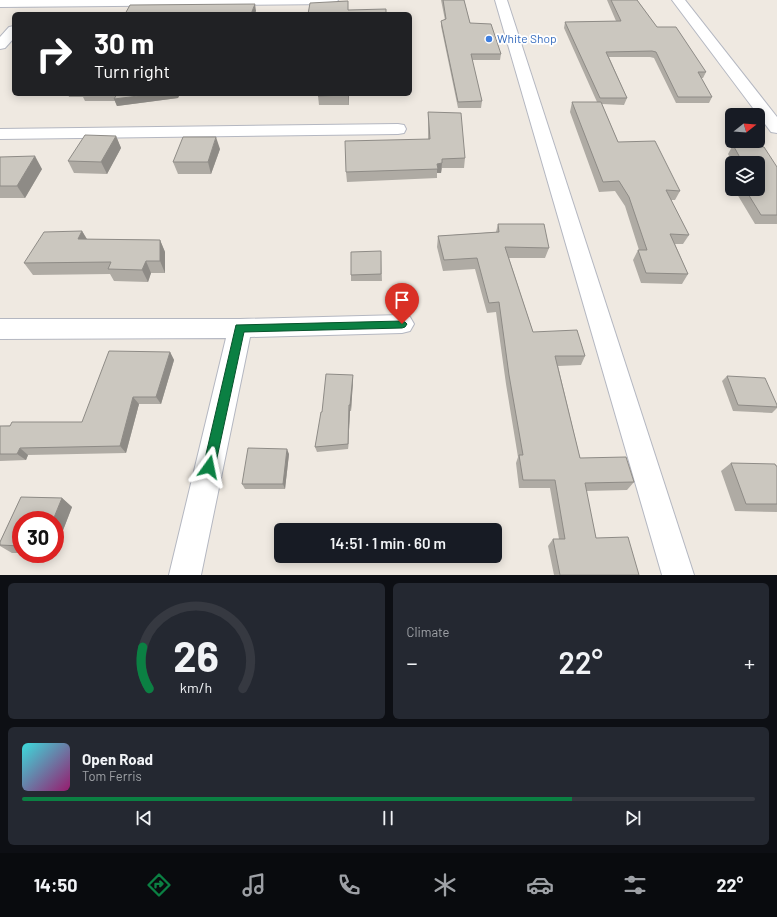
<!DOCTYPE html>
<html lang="en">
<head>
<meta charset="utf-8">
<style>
	:root { --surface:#171b24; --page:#242831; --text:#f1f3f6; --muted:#9ea1a6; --line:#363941; --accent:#0b8043 }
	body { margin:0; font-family:Barlow,sans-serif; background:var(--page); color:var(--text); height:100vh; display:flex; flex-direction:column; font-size:15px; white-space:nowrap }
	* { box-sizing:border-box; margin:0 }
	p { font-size:13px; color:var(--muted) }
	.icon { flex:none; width:22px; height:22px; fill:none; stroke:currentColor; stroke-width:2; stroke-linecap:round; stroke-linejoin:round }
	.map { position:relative; height:575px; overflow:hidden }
	.side { display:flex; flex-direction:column; gap:8px; padding:8px; background:#0d0f14; flex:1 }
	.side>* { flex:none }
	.banner { position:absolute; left:12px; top:12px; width:400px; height:84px; border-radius:6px; box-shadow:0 2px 10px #0003; background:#202124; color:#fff; overflow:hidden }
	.needle { width:26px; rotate:73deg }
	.controls { position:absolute; left:725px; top:108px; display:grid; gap:8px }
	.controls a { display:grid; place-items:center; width:40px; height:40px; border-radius:6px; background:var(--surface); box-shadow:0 2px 10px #0003; font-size:20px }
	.speed { position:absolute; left:12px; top:511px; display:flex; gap:8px; font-size:20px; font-weight:700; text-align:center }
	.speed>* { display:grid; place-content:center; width:52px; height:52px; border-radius:50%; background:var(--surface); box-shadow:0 2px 10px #0003; line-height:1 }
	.speed .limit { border:6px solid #d22; background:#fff; color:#111 }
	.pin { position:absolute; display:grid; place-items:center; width:34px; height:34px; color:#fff; margin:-41px -17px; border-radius:50% 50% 50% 0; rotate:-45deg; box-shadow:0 0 4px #0007 }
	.pin .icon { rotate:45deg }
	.me { position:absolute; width:44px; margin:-22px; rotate:12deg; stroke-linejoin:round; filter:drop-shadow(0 0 3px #0008) }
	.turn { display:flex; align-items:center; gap:14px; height:84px; padding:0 16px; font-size:18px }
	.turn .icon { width:52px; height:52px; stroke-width:2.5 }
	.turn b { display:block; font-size:28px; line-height:34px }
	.big { font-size:30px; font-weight:600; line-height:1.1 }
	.side .tile { flex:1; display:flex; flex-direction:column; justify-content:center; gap:6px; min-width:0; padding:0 14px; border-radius:6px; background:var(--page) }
	.side .dial { align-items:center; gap:0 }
	.dial svg { height:104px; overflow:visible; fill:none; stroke:var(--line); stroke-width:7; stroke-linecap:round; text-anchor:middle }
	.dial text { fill:var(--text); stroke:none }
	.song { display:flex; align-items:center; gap:12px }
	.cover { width:48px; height:48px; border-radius:6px; background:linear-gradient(135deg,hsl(180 70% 55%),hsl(320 70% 35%)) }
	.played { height:4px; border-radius:2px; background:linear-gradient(90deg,var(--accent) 75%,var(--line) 75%) }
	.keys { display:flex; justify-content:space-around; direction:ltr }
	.heat { display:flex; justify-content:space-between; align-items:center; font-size:22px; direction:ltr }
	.side .tiles { flex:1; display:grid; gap:8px; grid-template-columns:1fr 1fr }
	.tile:last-child { grid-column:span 2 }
	.trip { position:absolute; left:274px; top:523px; width:228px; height:40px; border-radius:6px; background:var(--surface); box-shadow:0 2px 10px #0003; font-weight:600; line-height:40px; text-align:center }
	.menu { display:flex; height:64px; justify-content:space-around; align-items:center; background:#090b0e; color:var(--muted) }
	.menu .icon { width:28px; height:28px }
	.menu .current { color:var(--accent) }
	.menu b { font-size:18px; color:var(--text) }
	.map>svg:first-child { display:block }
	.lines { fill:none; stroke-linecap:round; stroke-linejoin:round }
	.street-casing { stroke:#b4b7c1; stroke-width:2 }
	.street { fill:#fff; fill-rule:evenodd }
	.wall { fill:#afaba4 }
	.shaded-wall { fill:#8e8b86 }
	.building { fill:#cbc7bf; stroke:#8e8b86 }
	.route { fill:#0b8043; stroke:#07532c }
	.shop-dot { fill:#3f7fe0; stroke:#fff; stroke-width:1.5 }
	.labels { text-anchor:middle; stroke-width:3.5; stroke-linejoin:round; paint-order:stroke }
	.far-shop-label { font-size:12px; fill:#366cbe; stroke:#fff; text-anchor:start }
</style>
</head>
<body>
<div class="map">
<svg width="777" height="575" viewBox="0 0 777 575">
	<rect width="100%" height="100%" fill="#efe9e1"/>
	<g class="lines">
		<defs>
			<g id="street">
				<polygon points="0,0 338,0 336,3 332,4 0,7"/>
				<polygon points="495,0 507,0 694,575 662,575"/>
				<polygon points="672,0 685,0 777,117 777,133 771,132"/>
				<polygon points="14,26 14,38 5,48 0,49 0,37 9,27"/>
				<polygon points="398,124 404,125 406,129 404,133 398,134 0,139 0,129"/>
				<polygon points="402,315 410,317 414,324 410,331 402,333 250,337 201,575 169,575 226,338 0,339 0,319 240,319"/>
			</g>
		</defs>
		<use href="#street" class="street-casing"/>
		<use href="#street" class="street"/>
	</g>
	<g class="wall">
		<polygon points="441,0 464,0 470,23 501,54 500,60 472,60 482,101 481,108 458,108 441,26 441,21 445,20"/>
		<polygon points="607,0 637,0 657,27 706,72 703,78 701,78 712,97 709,103 676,103 654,58 650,57 609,57 627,98 624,105 602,104 618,142 680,191 675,200 671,200 689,235 683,244 675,244 688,274 682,284 641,283 633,260 638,250 639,250 625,206 615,191 599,192 570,112 572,102 597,102 564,28 565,22 616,21"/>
		<polygon points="68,94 180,94 178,98 117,106 115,101 85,101 83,97 69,97"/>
		<polygon points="349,94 349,105 319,105 318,96"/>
		<polygon points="428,112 465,158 464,168 442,168 441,173 437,173 437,178 347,182 346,172 428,139"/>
		<polygon points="116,136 121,148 107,174 74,173 68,161"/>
		<polygon points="733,145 777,167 777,224 755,224 734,189 758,189 758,163 733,163 728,154"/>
		<polygon points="220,149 211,174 178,174 173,162"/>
		<polygon points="0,158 42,169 25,198 0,198"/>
		<polygon points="498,224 549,248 545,258 509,258 533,332 585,356 581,365 558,366 580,458 634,482 627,490 586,491 596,538 639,575 554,575 548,546 553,539 559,539 550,488 519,488 516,463 518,457 506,384 496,312 487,313 475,269 443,271 437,247 438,236 496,232"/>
		<polygon points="82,231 87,239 160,240 165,252 165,273 151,273 148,282 114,281 110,274 33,275 24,263"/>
		<polygon points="381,251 382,281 351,281 351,275"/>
		<polygon points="170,352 174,360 161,404 139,404 126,453 28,455 26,460 0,461 0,426 82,422"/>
		<polygon points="727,376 777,405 777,408 772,413 733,411 722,381"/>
		<polygon points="353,380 351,411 350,411 348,449 317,452 315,447 322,412"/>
		<polygon points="289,454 285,489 245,489 242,484"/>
		<polygon points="731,463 777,466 777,512 735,511 721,471"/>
		<polygon points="21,497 62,498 72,507 55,551 55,520 21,520 21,553 12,553 0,546 0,542"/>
	</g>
	<g class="shaded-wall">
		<polygon points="255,4 256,11 255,14 251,14"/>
		<polygon points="154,94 180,94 178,98 117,106 114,99"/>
		<polygon points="348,94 349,94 349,105 348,95"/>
		<polygon points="116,136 121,148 107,174 101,162"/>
		<polygon points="216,137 220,149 211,174 208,162"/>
		<polygon points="35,156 42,169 25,198 17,186"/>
		<polygon points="442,163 441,173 437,173 437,164"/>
		<polygon points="82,231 89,243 78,239"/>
		<polygon points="160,240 165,252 165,273 160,261"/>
		<polygon points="146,261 151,273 148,282 142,270"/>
		<polygon points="170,352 174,360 161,404 156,397"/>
		<polygon points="353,375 353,380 351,411 350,405"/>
		<polygon points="133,397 139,404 126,453 120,446"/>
		<polygon points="349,405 350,411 348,449 348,444"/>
		<polygon points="20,448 28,455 26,460 17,454"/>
		<polygon points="287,449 289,454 285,489 283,484"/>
		<polygon points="62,498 72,507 55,551 55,520 53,520"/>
	</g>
	<g class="building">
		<polygon points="443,0 464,0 470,23 491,24 501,54 471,54 482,101 458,102 441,21 446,19"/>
		<polygon points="611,0 637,0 657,27 676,27 706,72 698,72 712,97 678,97 656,52 652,51 606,52 627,98 600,98 565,22 621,21"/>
		<polygon points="348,1 348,10 386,9 386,14 308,14 310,3"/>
		<polygon points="255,4 251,14 125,14 130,5"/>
		<polygon points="82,94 154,94 114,99 117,94"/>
		<polygon points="319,94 348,94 348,95 318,96"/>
		<polygon points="572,102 601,102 618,142 655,141 680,191 666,190 689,235 670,234 688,274 646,273 638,250 647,250 629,197 619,181 603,182"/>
		<polygon points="428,112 461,113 465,158 442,159 442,163 437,164 438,169 346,172 345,141 430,139"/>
		<polygon points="85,135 116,136 101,162 68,161"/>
		<polygon points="183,137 216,137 208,162 173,162"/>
		<polygon points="733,145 764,147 777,167 777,215 761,215 745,189 758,189 758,163 743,163"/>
		<polygon points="35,156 17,186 0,186 0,157"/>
		<polygon points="498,224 544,224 549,248 505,247 533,332 577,330 585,356 555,356 580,458 626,457 634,482 585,483 596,538 628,537 639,575 560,575 553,539 565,539 555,480 523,480 519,455 523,455 509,375 499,302 489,303 477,258 444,260 438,236 499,232"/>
		<polygon points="82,231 78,239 160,240 160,261 146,261 142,270 108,269 111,262 24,263 44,232"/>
		<polygon points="381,251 381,274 351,275 351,252"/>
		<polygon points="109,351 170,352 156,397 133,397 120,446 20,448 17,454 0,454 0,426 10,426 12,422 82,422"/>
		<polygon points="326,374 353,375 350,405 349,405 348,444 315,447 321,412 322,412"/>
		<polygon points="727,376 765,378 777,405 777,407 738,405"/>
		<polygon points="248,448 287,449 283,484 242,484"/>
		<polygon points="731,463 775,464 776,466 777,466 777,504 746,504"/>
		<polygon points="21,497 62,498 53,520 21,520 21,546 0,545 0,542"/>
	</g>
	<polygon class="route" points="402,321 405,322 407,324 405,327 402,328 244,332 215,467 213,471 209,473 205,471 203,467 236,325"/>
	<circle class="shop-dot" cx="489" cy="39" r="4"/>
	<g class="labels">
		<g class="far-shop-label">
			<text x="497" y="43">White Shop</text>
		</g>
	</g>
</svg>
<div class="controls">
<a><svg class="needle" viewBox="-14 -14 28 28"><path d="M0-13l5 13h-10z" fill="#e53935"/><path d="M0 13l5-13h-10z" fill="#9ea1a6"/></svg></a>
<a><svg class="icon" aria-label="layers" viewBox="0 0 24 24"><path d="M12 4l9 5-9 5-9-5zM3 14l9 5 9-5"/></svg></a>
</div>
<div class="speed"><div class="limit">30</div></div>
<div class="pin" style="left:402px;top:324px;background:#d93025"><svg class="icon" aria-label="arrive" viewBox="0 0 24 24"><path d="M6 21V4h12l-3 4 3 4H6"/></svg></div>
<svg class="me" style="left:209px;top:467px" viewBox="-20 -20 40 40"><path d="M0-17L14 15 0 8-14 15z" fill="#0b8043" stroke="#fff" stroke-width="4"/></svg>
<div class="trip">14:51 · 1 min · 60 m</div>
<div class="banner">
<div class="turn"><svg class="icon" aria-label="right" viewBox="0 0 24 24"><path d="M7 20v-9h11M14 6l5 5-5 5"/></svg><div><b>30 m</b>Turn right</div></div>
</div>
</div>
<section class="side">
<div class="tiles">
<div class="tile dial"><svg viewBox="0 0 100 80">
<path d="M14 69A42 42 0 1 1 86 69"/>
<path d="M14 69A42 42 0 0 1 9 37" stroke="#0b8043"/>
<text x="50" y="56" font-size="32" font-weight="700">26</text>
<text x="50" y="72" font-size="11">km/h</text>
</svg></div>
<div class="tile"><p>Climate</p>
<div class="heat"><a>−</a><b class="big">22°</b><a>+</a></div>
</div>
<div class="tile">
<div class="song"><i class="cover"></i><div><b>Open Road</b><p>Tom Ferris</p></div></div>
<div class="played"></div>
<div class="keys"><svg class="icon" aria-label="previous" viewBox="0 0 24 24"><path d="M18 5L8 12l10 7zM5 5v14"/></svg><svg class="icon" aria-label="pause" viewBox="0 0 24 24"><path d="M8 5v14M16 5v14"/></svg><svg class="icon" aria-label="next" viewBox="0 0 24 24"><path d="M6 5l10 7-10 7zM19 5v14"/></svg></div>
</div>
</div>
</section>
<nav class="menu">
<b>14:50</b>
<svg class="icon current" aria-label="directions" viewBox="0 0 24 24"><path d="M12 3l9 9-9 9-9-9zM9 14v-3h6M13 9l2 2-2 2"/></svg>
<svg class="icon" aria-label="music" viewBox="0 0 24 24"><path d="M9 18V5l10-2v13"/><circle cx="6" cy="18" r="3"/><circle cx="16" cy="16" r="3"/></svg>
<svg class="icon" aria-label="phone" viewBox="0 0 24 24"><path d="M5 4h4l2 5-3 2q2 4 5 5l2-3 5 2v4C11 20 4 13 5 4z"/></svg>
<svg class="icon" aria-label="climate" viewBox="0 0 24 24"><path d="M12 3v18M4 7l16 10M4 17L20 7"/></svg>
<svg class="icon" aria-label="car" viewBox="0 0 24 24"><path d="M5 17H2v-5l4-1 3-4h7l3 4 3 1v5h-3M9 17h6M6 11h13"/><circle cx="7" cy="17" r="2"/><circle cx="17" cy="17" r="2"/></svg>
<svg class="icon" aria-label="filters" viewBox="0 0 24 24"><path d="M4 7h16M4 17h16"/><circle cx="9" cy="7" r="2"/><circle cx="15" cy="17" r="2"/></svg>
<b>22°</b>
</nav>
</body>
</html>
